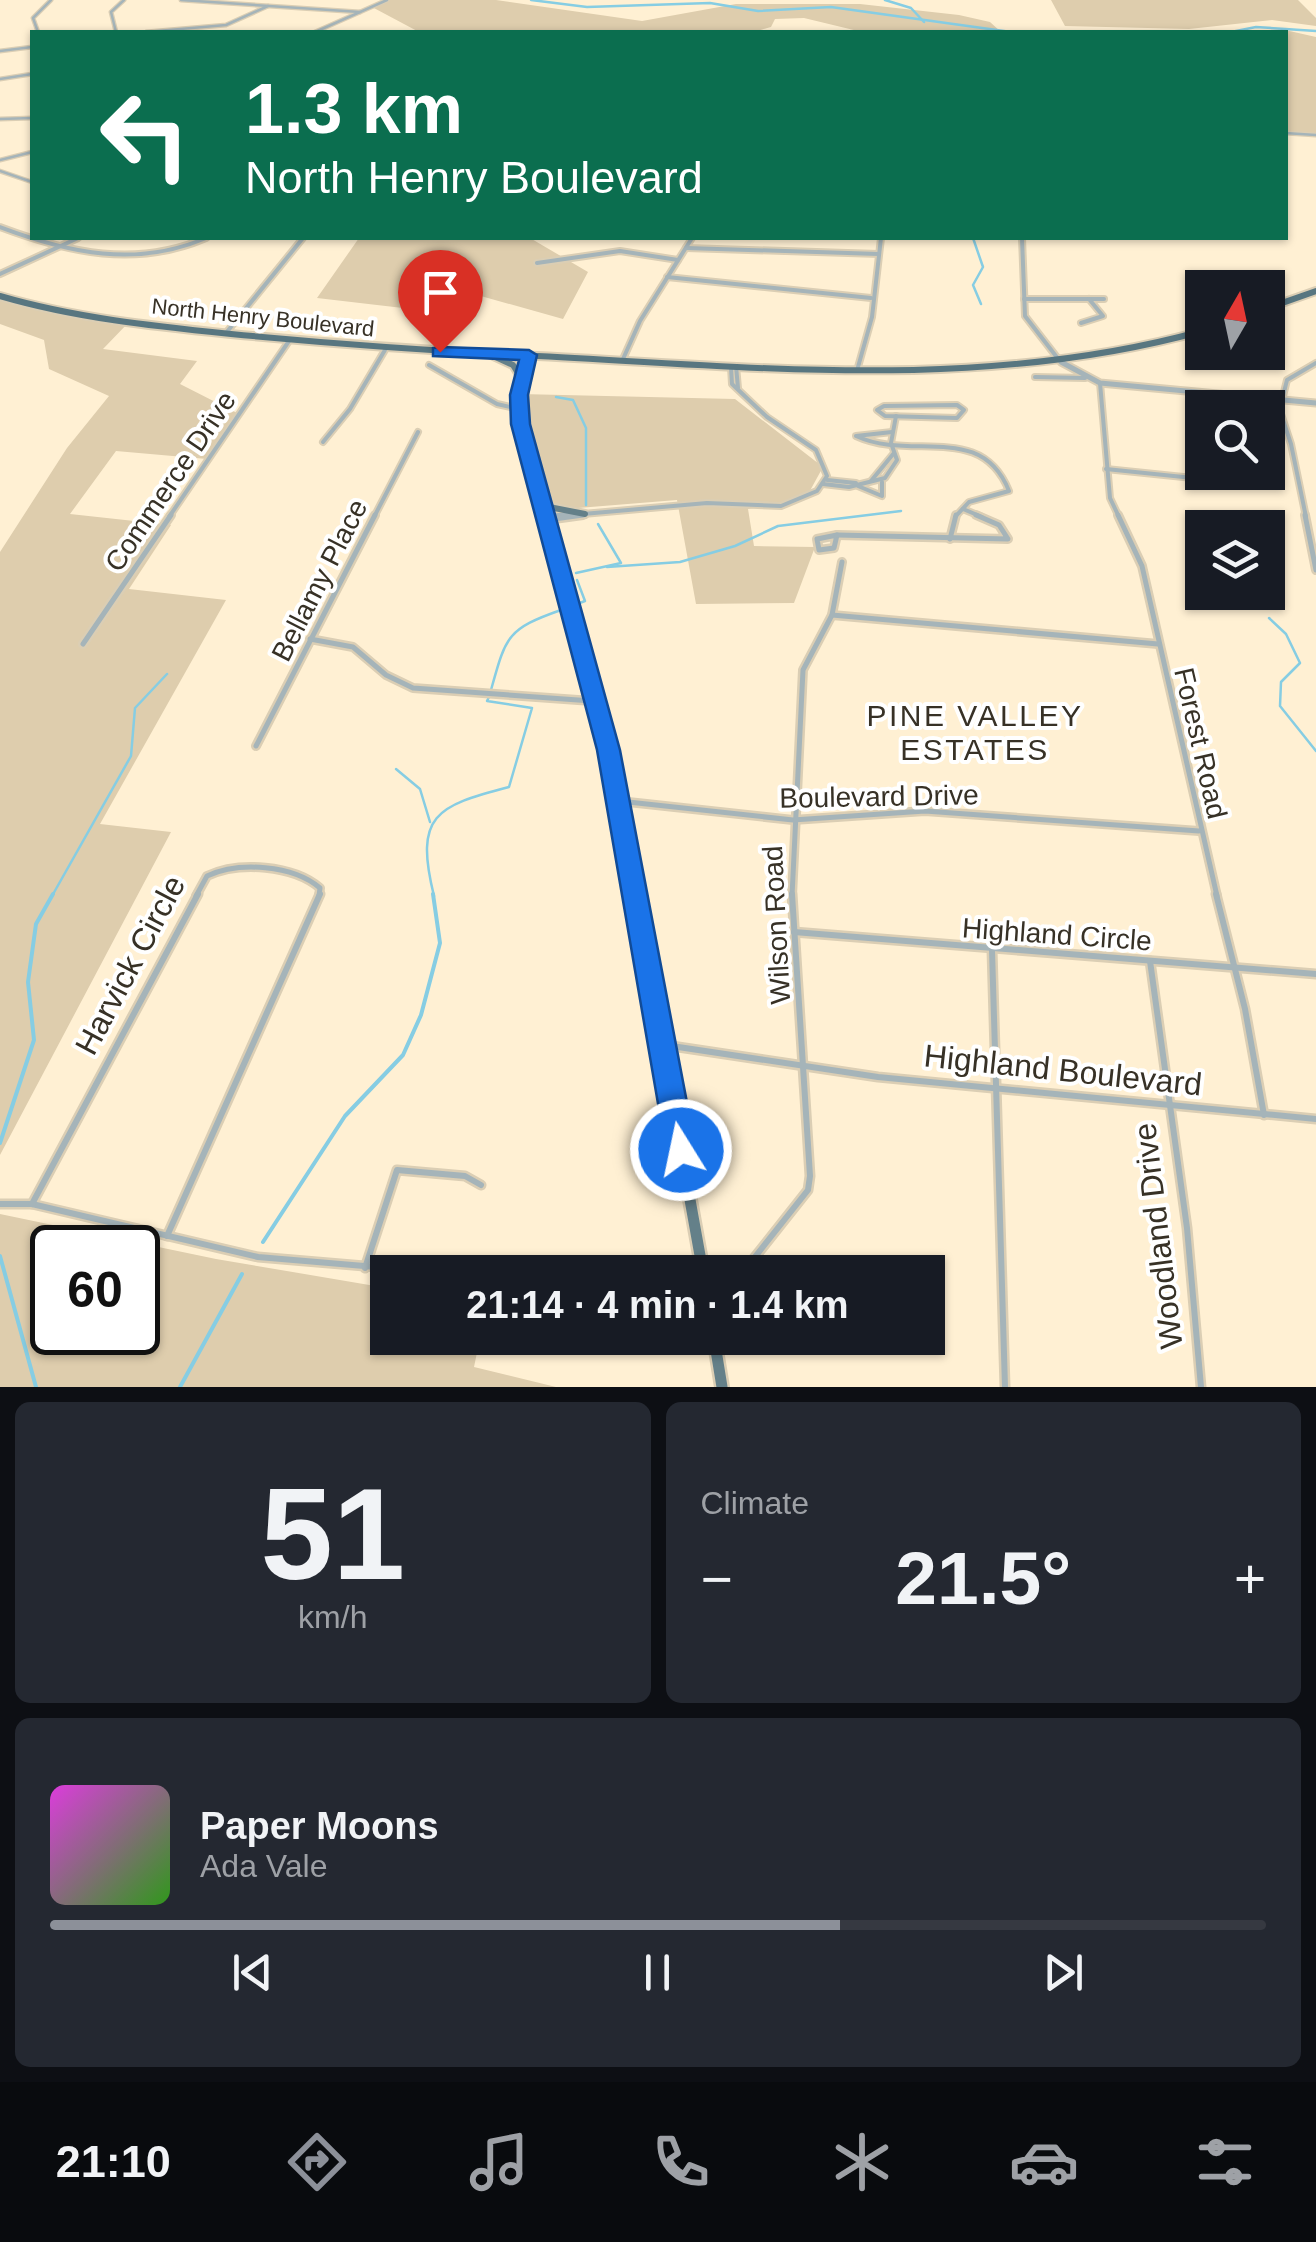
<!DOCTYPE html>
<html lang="en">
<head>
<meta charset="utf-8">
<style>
	:root { --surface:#171b24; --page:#242831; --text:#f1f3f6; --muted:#9ea1a6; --line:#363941; --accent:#8c9099 }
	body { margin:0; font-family:Arial,sans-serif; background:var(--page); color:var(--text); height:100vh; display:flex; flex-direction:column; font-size:38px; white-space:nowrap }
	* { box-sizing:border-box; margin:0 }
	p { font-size:32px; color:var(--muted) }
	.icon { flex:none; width:55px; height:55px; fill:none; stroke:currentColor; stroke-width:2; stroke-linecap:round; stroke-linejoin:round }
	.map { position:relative; height:1387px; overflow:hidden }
	.drawer { display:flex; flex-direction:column; gap:15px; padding:15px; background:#0d0f14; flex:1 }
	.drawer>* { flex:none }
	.top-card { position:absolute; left:30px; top:30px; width:1258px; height:210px; border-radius:0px; box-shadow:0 2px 8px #0004; background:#0b6e4f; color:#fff; overflow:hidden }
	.needle { width:65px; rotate:9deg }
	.tools { position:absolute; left:1185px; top:270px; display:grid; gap:20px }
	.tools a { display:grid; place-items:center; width:100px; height:100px; border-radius:0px; background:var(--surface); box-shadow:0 2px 8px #0004; font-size:50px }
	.speed { position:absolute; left:30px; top:1225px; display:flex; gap:20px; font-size:50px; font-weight:700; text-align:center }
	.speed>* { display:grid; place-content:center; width:130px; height:130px; border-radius:50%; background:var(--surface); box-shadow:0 2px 8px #0004; line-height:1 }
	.speed .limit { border:5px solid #111; border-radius:15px; background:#fff; color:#111 }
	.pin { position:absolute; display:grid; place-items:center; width:85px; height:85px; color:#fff; margin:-102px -42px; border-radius:50% 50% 50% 0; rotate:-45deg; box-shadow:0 0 10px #0007 }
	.pin .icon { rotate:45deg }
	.me { position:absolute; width:110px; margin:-55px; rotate:350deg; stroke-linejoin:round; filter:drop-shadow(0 0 8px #0008) }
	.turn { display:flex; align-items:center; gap:35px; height:210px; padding:0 50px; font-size:45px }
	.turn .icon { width:130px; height:130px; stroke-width:2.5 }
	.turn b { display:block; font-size:70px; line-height:85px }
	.big { font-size:75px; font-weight:700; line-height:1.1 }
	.drawer .widget { flex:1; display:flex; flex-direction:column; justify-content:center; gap:15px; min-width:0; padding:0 35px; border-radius:15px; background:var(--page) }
	.drawer .dial { align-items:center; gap:0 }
	.dial b { font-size:130px; line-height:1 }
	.song { display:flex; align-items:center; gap:30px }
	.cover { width:120px; height:120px; border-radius:15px; background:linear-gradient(135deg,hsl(300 70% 55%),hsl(110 70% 35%)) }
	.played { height:10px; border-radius:5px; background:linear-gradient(90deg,var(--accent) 65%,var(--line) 65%) }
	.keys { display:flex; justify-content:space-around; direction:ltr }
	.heat { display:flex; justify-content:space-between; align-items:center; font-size:55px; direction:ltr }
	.drawer .tiles { flex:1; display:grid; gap:15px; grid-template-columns:1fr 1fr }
	.widget:last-child { grid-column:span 2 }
	.trip { position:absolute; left:370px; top:1255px; width:575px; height:100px; border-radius:0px; background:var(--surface); box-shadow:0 2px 8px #0004; font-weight:700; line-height:100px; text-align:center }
	.menu { display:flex; height:160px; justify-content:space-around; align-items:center; background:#090b0e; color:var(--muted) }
	.menu .icon { width:70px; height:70px }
	.menu .on { color:var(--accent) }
	.menu b { font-size:45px; color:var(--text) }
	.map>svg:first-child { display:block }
	.green { fill:#decdad; fill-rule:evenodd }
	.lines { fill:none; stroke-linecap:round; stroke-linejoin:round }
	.stream-far1 { stroke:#86cde3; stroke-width:2.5 }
	.stream { stroke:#86cde3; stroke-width:4 }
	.minor-far3-casing { stroke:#dbceb4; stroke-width:5 }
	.minor-far2-casing { stroke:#dbceb4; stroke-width:8 }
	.minor-far1-casing { stroke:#dbceb4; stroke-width:10 }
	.minor-casing { stroke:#dbceb4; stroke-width:11 }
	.tertiary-casing { stroke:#dbceb4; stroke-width:9 }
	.primary-far2-casing { stroke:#dbceb4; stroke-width:10 }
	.primary-far1-casing { stroke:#dbceb4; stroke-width:14 }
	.primary-casing { stroke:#dbceb4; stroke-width:16 }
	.trunk-casing { stroke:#dbceb4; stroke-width:10 }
	.minor-far3 { stroke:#a5b4b9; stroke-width:2.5 }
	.minor-far2 { stroke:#a5b4b9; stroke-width:4 }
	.minor-far1 { stroke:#a5b4b9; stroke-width:5 }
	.minor { stroke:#a5b4b9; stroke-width:6 }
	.tertiary { stroke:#a5b4b9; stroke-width:5 }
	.primary-far2 { stroke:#648089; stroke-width:6 }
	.primary-far1 { stroke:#648089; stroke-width:9 }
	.primary { stroke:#648089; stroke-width:11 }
	.trunk { stroke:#587680; stroke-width:6 }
	.route { fill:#1a73e8; stroke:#114b97; stroke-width:2.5 }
	.labels { text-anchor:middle; stroke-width:8; stroke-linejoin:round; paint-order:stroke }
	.far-street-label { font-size:22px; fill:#373126; stroke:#fff }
	.street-label { font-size:28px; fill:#373126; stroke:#fff }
	.neighbourhood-label { font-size:30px; letter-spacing:2.5px; fill:#373126; stroke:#fff }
	.near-street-label { font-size:32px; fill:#373126; stroke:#fff }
</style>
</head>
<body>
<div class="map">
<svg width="1316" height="1387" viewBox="0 0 1316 1387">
	<rect width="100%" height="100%" fill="#fff0d3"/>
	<g class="green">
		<polygon points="386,0 496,0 642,21 736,4 860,4 959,15 990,22 1001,32 862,32 804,18 775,19 771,27 753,32 419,32 372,7"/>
		<polygon points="1051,0 1298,0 1316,18 1316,26 1272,20 1189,29 1065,26"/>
		<polygon points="1285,30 1316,37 1316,135 1285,133 1285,32 1262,32"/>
		<polygon points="359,238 530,238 588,272 563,319 463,291 437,312 317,298"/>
		<polygon points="0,296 129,322 103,349 197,361 180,384 239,414 207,459 116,451 70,514 171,525 129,589 226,600 100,824 171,832 0,1155 0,552 67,448 109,396 49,369 44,340 0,324"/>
		<polygon points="520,394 735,399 823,467 806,498 748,509 754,546 815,547 794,603 696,604 677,500 541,511"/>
		<path d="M 0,1214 L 216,1259 L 387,1288 L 388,1338 L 480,1338 L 474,1367 L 556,1387 L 0,1387 ZM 52,1248 L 138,1248 L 138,1332 L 52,1332 Z"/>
	</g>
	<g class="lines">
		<g class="stream-far1">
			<polyline points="531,0 587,7 710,3 758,11 831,7 1011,32"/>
			<polyline points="885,0 911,8 924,22"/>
			<polyline points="1231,32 1256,27 1316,31"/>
			<polyline points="973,238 983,267 973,285 981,304"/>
			<polyline points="556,397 573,400 586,428 586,505"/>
			<polyline points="607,567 680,562 735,546 778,526 901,511"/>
			<polyline points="576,573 621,563 598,524"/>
			<polyline points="577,580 585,601 577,604"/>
			<polyline points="1269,618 1286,634 1300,663 1281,682 1280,706 1316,751"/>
			<path d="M 491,690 C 506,636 507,629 561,610"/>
			<polyline points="396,769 420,789 430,822"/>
			<polyline points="52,896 131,756 135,708 167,674"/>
			<path d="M 434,896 C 414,815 436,806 509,787 L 532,708 L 487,701 L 489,697"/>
		</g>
		<g class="stream">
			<polyline points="0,1143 34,1040 28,982 36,924 53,894"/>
			<polyline points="263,1242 345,1116 403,1055 421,1015 440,943 433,894"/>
			<polyline points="0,1256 36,1387"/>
			<polyline points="180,1387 242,1274"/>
		</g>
		<defs>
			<g id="minor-far3">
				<polyline points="181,0 360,12"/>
				<polyline points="38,32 33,18 51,0"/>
				<polyline points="116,32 111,12 124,0"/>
				<polyline points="146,32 226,25 268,6"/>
				<polyline points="315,32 387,0"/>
				<polyline points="0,51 32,47"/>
				<polyline points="0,79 32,74"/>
				<polyline points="0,119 32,118"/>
				<polyline points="1285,133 1316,135"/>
				<polyline points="0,160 32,152"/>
				<polyline points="0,171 32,182"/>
			</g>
			<g id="minor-far2">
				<path d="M 0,227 C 69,253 136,268 206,238"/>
				<polyline points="1022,238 1025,316 1059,360"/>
				<polyline points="686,248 879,254"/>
				<polyline points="537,263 620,251 678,260"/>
				<polyline points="0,274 78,238"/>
				<polyline points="667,277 871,298"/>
				<polyline points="1024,299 1104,299"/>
				<polyline points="1081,323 1103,316 1089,299"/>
				<polyline points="226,333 303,238"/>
				<polyline points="623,359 640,321 692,238"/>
				<polyline points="429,365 497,404 519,409"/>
				<polyline points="736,366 738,388"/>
				<polyline points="858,367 872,317 881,238"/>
				<polyline points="1035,377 1085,378"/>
				<polyline points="1100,383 1110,498 1119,517"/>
				<polyline points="1276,399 1291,444 1306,517"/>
				<polyline points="1282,400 1287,380 1316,363"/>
				<polygon points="957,405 964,410 957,418 885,416 877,410 884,406"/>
				<path d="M 892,432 L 856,436 C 912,462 981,421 1009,491 L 969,502 L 955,517"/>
				<polyline points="323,442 350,409 385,350"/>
				<polyline points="1106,469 1222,481"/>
				<polyline points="827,480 856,483"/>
				<polyline points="871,481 894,453"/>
				<polyline points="823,484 849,487 885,478 897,460 891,443 896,416"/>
				<polyline points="858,486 882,496 882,482"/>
				<polyline points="963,509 982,517"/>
				<polyline points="583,514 707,503 781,506 817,491 827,476 816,450 767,417 732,384 731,367"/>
				<polyline points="169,517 289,341"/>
				<polyline points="374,517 418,432"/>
				<polyline points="545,517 572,514"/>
				<polyline points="566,517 583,515"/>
			</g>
			<g id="minor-far1">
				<polyline points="1118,515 1142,566 1217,896"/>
				<polyline points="1305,515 1316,570"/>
				<polyline points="545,517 565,515"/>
				<polyline points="554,519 583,515"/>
				<polygon points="837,535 834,548 819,550 817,539"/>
				<polyline points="837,535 1008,539 999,525 976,515"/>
				<polyline points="950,539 956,515"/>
				<polyline points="832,615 1158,644"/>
				<polyline points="310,639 353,647 386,675 413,688 592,701"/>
				<polyline points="83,644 171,515"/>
				<polyline points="256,746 375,515"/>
				<polyline points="619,801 793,820 925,811 1199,831"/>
				<path d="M 196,896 L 207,876 C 239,861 293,865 320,888 L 319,896"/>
				<polyline points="792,896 803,670 832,615 842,562"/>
			</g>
			<g id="minor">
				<polyline points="1216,894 1245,1009 1264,1115"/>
				<polyline points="794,932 1316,974"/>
				<polyline points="992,950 1005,1387"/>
				<polyline points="1150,961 1187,1228 1201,1387"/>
				<polyline points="665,1045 878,1077 1316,1119"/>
				<polyline points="0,1204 32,1204 258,1257 435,1272"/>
				<polyline points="32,1204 198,894"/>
				<polyline points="167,1236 320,894"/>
				<polyline points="365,1268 397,1170 465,1176 481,1185"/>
				<polyline points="743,1272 808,1190 810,1176 792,894"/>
			</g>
			<polyline id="tertiary" points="1061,362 1100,383 1316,403"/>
			<g id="primary-far2">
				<polyline points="489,354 513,365 521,378"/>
				<path d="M 529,355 C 513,421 528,454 545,517"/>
				<polyline points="542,500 549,507 585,514"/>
			</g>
			<polyline id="primary-far1" points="544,515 615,781 636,896"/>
			<g id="primary">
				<polyline points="635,894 703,1272"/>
				<polyline points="714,1338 722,1387"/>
			</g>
			<g id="trunk">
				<path d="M 0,296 C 75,318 153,326 231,334 C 326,343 422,350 518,355 C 746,366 979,393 1202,331"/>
				<polyline points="1268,308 1316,291"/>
			</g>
		</defs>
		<use href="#minor-far3" class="minor-far3-casing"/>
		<use href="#minor-far2" class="minor-far2-casing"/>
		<use href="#minor-far1" class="minor-far1-casing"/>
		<use href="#minor" class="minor-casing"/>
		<use href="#tertiary" class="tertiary-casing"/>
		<use href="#primary-far2" class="primary-far2-casing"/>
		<use href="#primary-far1" class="primary-far1-casing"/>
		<use href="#primary" class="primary-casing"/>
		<use href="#trunk" class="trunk-casing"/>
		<use href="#minor-far3" class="minor-far3"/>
		<use href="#minor-far2" class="minor-far2"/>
		<use href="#minor-far1" class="minor-far1"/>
		<use href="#minor" class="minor"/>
		<use href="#tertiary" class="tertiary"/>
		<use href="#primary-far2" class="primary-far2"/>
		<use href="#primary-far1" class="primary-far1"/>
		<use href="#primary" class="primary"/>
		<use href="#trunk" class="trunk"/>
	</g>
	<polygon class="route" points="440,347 529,350 537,355 528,395 530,424 620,750 696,1150 691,1159 681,1163 670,1159 666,1150 597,750 511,424 510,395 519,360 433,356 433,348"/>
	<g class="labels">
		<g class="far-street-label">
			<text transform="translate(263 317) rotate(6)" y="8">North Henry Boulevard</text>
		</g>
		<g class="street-label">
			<text transform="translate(170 481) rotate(-56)" y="10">Commerce Drive</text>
			<text transform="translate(319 580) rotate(-63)" y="10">Bellamy Place</text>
			<text transform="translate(1201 743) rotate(77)" y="10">Forest Road</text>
			<text transform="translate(879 796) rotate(-1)" y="10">Boulevard Drive</text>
			<text transform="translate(776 925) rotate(-93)" y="10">Wilson Road</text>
			<text transform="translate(1057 934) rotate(4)" y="10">Highland Circle</text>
		</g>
		<g class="neighbourhood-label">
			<text x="975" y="726">PINE VALLEY<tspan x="975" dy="34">ESTATES</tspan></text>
		</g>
		<g class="near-street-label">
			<text transform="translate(130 965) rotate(-62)" y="11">Harvick Circle</text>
			<text transform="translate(1063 1070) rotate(6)" y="11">Highland Boulevard</text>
			<text transform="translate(1158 1236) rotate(-97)" y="11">Woodland Drive</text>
		</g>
	</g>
</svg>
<div class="tools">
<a><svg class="needle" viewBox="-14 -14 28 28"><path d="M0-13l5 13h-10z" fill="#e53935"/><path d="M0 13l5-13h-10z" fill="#9ea1a6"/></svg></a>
<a><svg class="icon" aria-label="search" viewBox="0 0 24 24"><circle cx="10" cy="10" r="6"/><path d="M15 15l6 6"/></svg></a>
<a><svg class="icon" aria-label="layers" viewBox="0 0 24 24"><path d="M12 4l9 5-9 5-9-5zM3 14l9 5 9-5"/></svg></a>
</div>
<div class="speed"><div class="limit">60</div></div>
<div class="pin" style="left:440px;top:352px;background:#d93025"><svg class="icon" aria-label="arrive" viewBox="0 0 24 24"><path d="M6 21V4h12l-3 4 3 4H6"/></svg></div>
<svg class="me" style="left:681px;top:1150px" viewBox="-20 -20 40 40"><circle r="17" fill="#1a73e8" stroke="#fff" stroke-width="3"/><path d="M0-11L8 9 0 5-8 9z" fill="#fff"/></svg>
<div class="trip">21:14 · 4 min · 1.4 km</div>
<div class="top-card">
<div class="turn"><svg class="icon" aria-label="left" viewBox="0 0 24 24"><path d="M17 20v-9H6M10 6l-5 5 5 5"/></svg><div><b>1.3 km</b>North Henry Boulevard</div></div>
</div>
</div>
<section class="drawer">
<div class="tiles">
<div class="widget dial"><b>51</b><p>km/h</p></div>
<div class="widget"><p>Climate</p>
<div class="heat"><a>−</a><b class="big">21.5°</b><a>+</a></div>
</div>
<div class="widget">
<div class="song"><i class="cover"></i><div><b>Paper Moons</b><p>Ada Vale</p></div></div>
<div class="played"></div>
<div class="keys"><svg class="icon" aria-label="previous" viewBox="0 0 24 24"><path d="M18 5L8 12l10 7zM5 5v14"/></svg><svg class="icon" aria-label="pause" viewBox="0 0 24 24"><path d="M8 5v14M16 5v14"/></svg><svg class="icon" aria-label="next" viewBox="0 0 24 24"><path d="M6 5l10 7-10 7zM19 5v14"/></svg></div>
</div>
</div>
</section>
<nav class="menu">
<b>21:10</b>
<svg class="icon on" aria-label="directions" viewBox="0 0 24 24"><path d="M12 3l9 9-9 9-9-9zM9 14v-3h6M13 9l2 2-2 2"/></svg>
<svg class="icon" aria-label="music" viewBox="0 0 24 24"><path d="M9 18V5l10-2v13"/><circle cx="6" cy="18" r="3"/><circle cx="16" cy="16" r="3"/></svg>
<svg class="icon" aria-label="phone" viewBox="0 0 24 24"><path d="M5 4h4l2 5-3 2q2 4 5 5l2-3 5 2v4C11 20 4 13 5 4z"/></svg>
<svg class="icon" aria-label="climate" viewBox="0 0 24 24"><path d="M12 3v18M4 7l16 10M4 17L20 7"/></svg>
<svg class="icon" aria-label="car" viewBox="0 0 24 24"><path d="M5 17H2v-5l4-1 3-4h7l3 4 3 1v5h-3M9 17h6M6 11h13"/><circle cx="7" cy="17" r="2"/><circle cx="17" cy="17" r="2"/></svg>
<svg class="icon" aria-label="filters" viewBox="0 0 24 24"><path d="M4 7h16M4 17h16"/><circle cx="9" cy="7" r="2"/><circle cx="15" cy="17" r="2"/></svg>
</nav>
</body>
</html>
